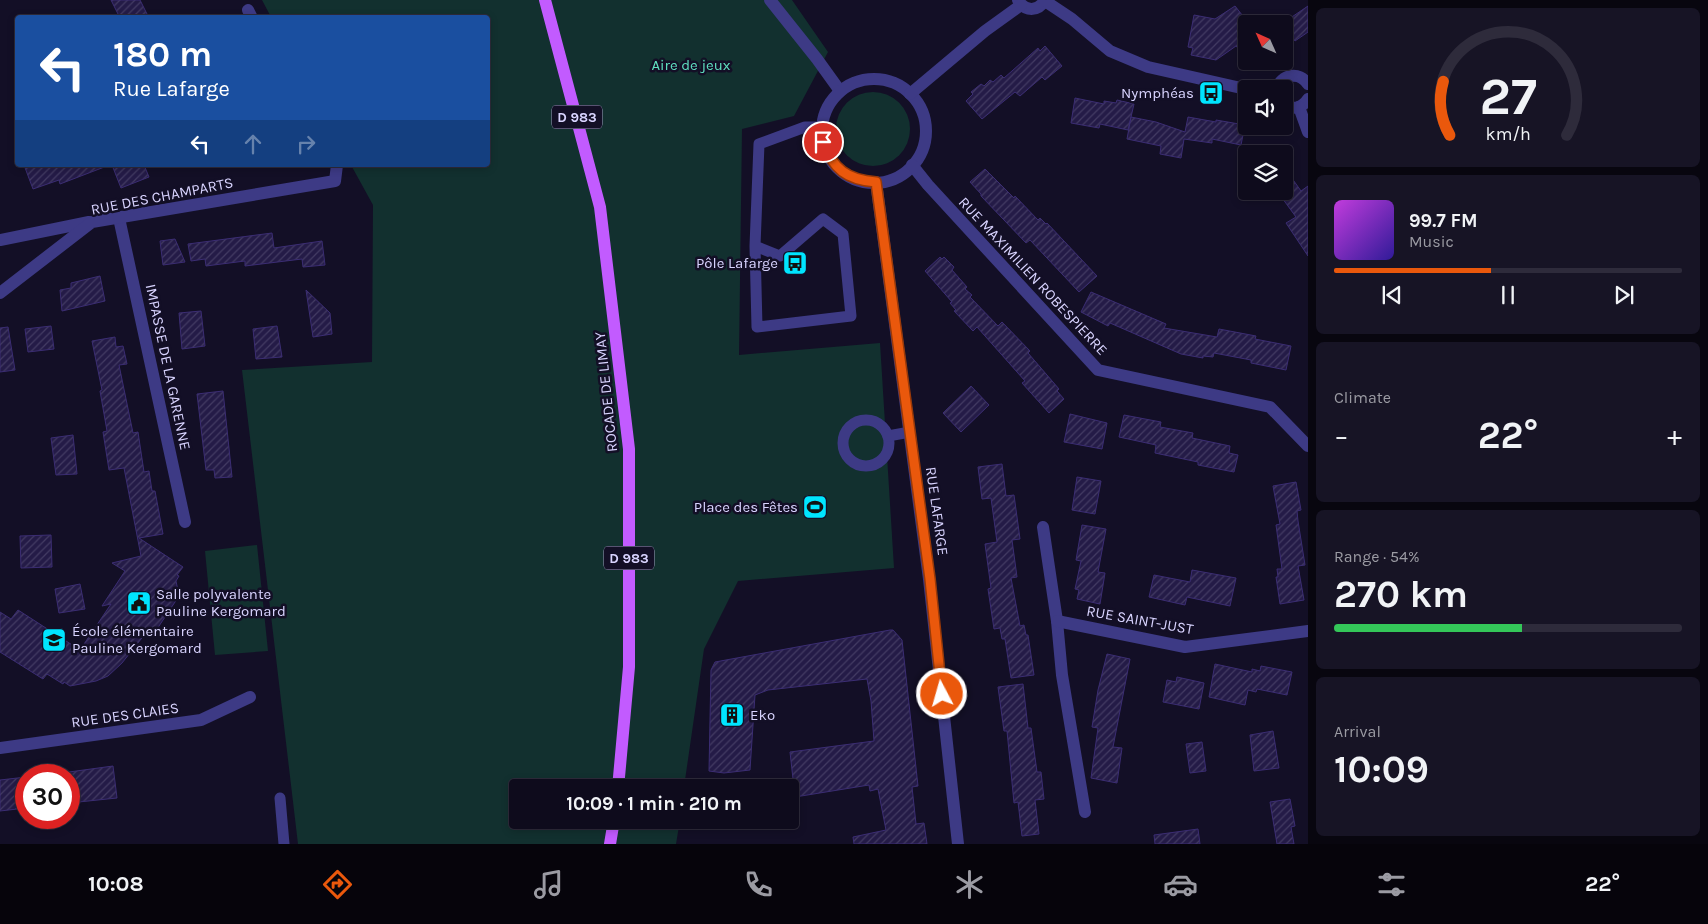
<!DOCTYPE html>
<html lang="en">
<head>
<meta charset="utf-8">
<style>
	:root { --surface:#0e0b1c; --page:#171425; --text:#f1f3f6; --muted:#9b9ba3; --line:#2e2b3b; --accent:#ea580c }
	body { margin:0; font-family:Karla,sans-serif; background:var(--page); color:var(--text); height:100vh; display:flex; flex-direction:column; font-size:19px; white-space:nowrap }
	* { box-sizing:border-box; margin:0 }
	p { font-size:16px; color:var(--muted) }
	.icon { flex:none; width:28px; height:28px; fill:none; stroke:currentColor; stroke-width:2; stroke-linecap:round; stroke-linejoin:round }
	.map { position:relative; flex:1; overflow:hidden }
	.side { display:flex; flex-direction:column; gap:8px; padding:8px; background:#08060f; width:400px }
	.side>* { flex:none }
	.banner { position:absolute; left:15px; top:15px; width:475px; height:152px; border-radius:5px; box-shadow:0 2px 8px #0003,0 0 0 1px var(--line); background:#1a4fa0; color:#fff; overflow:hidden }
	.needle { width:32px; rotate:315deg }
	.fabs { position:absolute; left:1238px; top:15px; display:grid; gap:10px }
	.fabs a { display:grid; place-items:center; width:55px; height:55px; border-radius:5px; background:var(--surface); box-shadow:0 2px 8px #0003,0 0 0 1px var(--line); font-size:25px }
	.speed { position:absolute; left:15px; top:764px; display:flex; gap:10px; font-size:25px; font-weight:700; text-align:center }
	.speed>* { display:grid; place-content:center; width:65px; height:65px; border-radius:50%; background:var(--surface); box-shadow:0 2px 8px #0003,0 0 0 1px var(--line); line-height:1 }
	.speed .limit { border:8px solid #d22; background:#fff; color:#111 }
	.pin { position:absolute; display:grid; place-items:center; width:42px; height:42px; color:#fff; margin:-21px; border:2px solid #fff; border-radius:50%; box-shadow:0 1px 5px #0007 }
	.me { position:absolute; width:55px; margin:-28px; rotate:354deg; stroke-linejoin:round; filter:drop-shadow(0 0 4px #0008) }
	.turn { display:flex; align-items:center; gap:18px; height:105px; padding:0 15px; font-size:22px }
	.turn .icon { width:65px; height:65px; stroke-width:2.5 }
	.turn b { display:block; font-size:35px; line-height:42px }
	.lanes { display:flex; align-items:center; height:48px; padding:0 15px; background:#0003; justify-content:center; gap:25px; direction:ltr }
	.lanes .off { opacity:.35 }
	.big { font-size:38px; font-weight:700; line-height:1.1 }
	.side .card { flex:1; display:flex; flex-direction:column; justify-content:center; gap:8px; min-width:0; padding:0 18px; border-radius:8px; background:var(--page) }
	.side .dial { align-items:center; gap:0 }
	.dial svg { height:130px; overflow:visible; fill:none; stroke:var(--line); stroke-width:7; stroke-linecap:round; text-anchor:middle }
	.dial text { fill:var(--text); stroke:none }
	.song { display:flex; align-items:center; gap:15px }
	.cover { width:60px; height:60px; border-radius:8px; background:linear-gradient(135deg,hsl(290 70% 55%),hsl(250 70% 35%)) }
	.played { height:5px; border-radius:2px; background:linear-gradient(90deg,var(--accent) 45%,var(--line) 45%) }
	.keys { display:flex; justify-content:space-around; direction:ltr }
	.heat { display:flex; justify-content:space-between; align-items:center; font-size:28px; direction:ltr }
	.charge { height:8px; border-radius:4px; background:linear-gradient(90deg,#34c759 54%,var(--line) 0) }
	.trip { position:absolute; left:509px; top:779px; width:290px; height:50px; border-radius:5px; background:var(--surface); box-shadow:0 2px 8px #0003,0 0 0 1px var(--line); font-weight:700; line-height:50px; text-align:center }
	.tab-bar { display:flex; height:80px; justify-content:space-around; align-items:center; background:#06040b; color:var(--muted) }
	.tab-bar .icon { width:35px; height:35px }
	.tab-bar .current { color:var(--accent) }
	.tab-bar b { font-size:22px; color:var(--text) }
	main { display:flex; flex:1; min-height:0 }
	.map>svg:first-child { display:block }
	.green { fill:#12302f }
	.building { fill:url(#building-hatch); stroke:#3b2d73 }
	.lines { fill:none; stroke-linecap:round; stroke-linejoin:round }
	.service { stroke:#3d3a85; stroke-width:11 }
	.minor { stroke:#3d3a85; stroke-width:12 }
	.primary { stroke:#c25bff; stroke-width:12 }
	.route-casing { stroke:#983908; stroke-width:12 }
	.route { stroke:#ea580c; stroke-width:9 }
	.labels { text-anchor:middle; stroke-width:5; stroke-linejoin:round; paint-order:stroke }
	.shield { fill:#130f26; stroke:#9e99be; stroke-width:1 }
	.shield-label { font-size:14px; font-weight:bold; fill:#d9d4ff }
	.park-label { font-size:15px; fill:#5fe0c0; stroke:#130f26 }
	.poi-label { font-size:15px; fill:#d9d4ff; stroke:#130f26; text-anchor:end }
	.street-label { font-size:15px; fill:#d9d4ff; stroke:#130f26 }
</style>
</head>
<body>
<main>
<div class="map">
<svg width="1308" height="844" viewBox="0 0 1308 844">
	<defs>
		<pattern id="building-hatch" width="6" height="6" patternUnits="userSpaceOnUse" patternTransform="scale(1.25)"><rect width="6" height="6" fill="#241b47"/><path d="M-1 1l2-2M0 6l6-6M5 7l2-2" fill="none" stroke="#433b63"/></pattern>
	</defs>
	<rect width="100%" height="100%" fill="#130f26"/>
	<g class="green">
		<polygon points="262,0 792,0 828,52 794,116 742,129 739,355 880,343 894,568 738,581 704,649 684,787 518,788 518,820 680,820 676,844 298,844 242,370 372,362 373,205 351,165 488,165 488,18 271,17"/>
		<circle cx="873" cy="129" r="37"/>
		<polygon points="257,545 268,651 215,655 205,551"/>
	</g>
	<g class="building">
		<polygon points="111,0 140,0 149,18 120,18"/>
		<polygon points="1235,6 1246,20 1246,57 1236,46 1216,60 1191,55 1193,48 1188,47 1194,15 1215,19"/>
		<polygon points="1308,6 1308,32 1295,41 1283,23"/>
		<polygon points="1045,46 1062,66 1045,80 1042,77 1020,96 1015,92 982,119 966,101 973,94 971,92 981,84 984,86 990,80 993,82 1001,75 1004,78 1038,48 1040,51"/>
		<polygon points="1075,98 1104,104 1104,101 1116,103 1117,100 1134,104 1128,130 1100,124 1099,128 1071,123"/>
		<polygon points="1131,117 1156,122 1185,132 1188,117 1216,122 1216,120 1245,125 1241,145 1212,139 1212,143 1184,139 1181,158 1160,154 1161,146 1127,139"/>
		<polygon points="24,165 106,165 107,166 60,184 59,180 33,189"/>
		<polygon points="112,165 144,165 149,177 121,188"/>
		<polygon points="1284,167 1301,191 1308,186 1308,256 1286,223 1296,217 1277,191 1284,191"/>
		<polygon points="985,169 1014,198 1015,196 1038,220 1040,218 1046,224 1047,223 1097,276 1079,292 1030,240 1026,243 981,196 981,194 970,182"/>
		<polygon points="272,233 274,248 322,241 325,265 303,267 302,259 245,266 245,261 206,266 205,259 191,261 188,244"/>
		<polygon points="175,239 185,262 163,265 160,241"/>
		<polygon points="940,257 942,259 944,257 954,267 952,270 967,287 965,289 972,295 970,297 998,326 1002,322 1030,351 1028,353 1059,389 1057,391 1064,399 1049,413 1022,383 1025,381 977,327 973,331 954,311 956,310 950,303 952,302 925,271"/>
		<polygon points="100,276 105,301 62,311 60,290 71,288 71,283"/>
		<polygon points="306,290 330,313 332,334 313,337"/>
		<polygon points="1091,292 1166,324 1164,328 1217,337 1219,329 1256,336 1255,339 1291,346 1286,370 1251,363 1251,360 1214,353 1213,357 1203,356 1203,358 1181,354 1110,323 1108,326 1081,312"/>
		<polygon points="201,311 205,346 182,349 179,313"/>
		<polygon points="51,326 54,349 28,352 25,329"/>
		<polygon points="277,326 282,357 256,359 253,329"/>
		<polygon points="8,327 15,370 0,372 0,328"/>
		<polygon points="115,337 116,347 123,346 127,364 119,365 133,433 138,432 144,472 149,471 152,491 155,491 163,534 139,538 183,567 177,575 179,576 176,581 179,596 155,632 145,634 122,663 108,676 96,681 70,686 64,682 63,684 47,674 43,679 0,652 0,612 11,619 18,610 80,650 111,604 102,606 125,571 112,563 141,556 124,468 109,470 103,432 107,431 100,391 102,390 92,341"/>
		<polygon points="971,386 989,405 961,432 943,413"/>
		<polygon points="223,391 232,477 215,478 214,470 206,470 197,394"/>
		<polygon points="1070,414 1107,423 1102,449 1064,442"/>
		<polygon points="1124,415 1161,422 1160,427 1193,433 1192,438 1230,446 1229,453 1238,455 1234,472 1198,465 1198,462 1155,453 1156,445 1119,437"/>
		<polygon points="73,435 77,474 56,475 51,438"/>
		<polygon points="1002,464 1006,496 1014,495 1020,539 1012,540 1017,577 1011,578 1020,626 1024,625 1026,635 1028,635 1034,675 1011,678 1005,639 1002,639 1000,628 994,629 988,589 991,588 985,544 997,542 991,498 982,499 978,467"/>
		<polygon points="1077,477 1101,481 1095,514 1072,510"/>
		<polygon points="1296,482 1301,510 1297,511 1298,521 1305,565 1298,566 1304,600 1280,604 1276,577 1278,577 1277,569 1282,569 1276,525 1280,524 1273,486"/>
		<polygon points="1082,525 1106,529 1098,572 1105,573 1100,604 1077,599 1079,590 1075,589 1081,561 1076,560"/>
		<polygon points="51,535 52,567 21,568 20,536"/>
		<polygon points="1192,570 1236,578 1230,606 1187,597 1185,605 1149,597 1154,575 1190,582"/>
		<polygon points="80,584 85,609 59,613 55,589"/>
		<polygon points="890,630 893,630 902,640 918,786 912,787 916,824 924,823 927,844 854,844 853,837 886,830 878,789 870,791 869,785 795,797 790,752 874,741 871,701 867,679 768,690 755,695 750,770 724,773 709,771 711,670 715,662"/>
		<polygon points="1107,654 1130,659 1113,747 1122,748 1117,783 1091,778 1098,728 1092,727 1098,690"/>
		<polygon points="1215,664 1252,672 1252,669 1260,671 1261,666 1292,672 1287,695 1257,689 1256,692 1248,690 1245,705 1209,697"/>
		<polygon points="1177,677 1204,683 1199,709 1163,702 1167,680 1176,682"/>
		<polygon points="1023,684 1028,728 1031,728 1037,772 1041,772 1044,799 1035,800 1039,834 1022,836 1018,802 1014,803 1007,731 1004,731 998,687"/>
		<polygon points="1273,731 1279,768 1254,771 1250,735"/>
		<polygon points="1202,742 1206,771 1190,773 1186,744"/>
		<polygon points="113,766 117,798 69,803 69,772"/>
		<polygon points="26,777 26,808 0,811 0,780"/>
		<polygon points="1290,799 1295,826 1291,827 1294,844 1277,844 1270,802"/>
		<polygon points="1198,829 1200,844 1155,844 1154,835"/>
	</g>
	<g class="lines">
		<g class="service">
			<polyline points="755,246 780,256 823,219 843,234 851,316 757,327 755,246 759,144 805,127 822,127"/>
			<circle cx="866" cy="443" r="23"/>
			<polyline points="888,436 910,432"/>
			<polyline points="280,798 284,844"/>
		</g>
		<g class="minor">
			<polyline points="770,0 817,59 840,91"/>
			<path d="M 1018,0 C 1025,12 1038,12 1045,0"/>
			<polyline points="1045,1 1072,19 1110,51 1148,67 1241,88 1255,89"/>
			<polyline points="248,10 252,18"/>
			<circle cx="874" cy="131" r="52"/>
			<path d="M 1277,89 C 1282,74 1299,71 1308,84"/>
			<polyline points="910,94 985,31 1021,5"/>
			<path d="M 1284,105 C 1294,110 1302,108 1308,99"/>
			<polyline points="1299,107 1308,132"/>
			<polyline points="912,165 928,185 1098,370 1270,407 1308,446"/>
			<polyline points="876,182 929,579 958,844"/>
			<polyline points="119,218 185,522"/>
			<polyline points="0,240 89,222"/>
			<polyline points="0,293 92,222 335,181 337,165"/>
			<polyline points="1043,527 1057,621 1062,675 1085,812"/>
			<polyline points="1057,621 1185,647 1308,631"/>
			<polyline points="0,748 201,720 250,697"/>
		</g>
		<g class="primary">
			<polyline points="545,0 600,207 629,449 629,667 618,788"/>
			<polyline points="610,844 614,820"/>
		</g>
	</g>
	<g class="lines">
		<defs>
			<path id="route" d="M 823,142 C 833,169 847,180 876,182 L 930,579 L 942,694"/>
		</defs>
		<use href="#route" class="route-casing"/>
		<use href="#route" class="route"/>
	</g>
	<defs>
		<symbol id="bus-square" viewBox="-11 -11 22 22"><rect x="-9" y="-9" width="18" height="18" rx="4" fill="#00e5ff" stroke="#130f26"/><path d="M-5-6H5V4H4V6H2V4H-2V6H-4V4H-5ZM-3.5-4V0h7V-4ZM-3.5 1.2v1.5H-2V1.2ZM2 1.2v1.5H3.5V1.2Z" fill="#111"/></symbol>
		<symbol id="stadium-square" viewBox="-11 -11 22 22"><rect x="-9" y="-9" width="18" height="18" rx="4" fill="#00e5ff" stroke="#130f26"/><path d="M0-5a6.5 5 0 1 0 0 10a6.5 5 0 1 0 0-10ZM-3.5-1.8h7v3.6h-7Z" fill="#111"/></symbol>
		<symbol id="civic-square" viewBox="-11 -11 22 22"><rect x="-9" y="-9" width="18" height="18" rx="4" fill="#00e5ff" stroke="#130f26"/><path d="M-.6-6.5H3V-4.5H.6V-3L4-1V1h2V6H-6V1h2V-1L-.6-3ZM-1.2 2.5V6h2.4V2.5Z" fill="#111"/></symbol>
		<symbol id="school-square" viewBox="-11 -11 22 22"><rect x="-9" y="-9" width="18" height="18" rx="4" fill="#00e5ff" stroke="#130f26"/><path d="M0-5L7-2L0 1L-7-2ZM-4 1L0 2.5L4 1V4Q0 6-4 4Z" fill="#111"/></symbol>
		<symbol id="building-square" viewBox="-11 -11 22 22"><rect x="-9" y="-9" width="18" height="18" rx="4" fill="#00e5ff" stroke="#130f26"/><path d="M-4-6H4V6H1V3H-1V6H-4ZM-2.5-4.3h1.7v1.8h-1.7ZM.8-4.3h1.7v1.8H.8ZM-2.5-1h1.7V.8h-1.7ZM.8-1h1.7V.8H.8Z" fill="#111"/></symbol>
	</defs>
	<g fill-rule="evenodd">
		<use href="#bus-square" x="1197" y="79" width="28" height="28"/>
		<use href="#bus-square" x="781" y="249" width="28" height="28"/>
		<use href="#stadium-square" x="801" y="493" width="28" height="28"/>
		<use href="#civic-square" x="125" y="589" width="28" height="28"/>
		<use href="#school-square" x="40" y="626" width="28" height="28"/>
		<use href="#building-square" x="718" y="701" width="28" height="28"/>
	</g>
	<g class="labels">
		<g class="shield">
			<rect x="552" y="105.5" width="50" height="23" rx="4"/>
			<rect x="604" y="546.5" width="50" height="23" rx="4"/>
		</g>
		<g class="shield-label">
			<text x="577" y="122">D 983</text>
			<text x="629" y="563">D 983</text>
		</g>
		<g class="park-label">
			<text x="691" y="70">Aire de jeux</text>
		</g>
		<g class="poi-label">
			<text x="1194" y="98">Nymphéas</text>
			<text x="778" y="268">Pôle Lafarge</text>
			<text x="798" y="512">Place des Fêtes</text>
			<text x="156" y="599" text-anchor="start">Salle polyvalente<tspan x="156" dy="17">Pauline Kergomard</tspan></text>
			<text x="72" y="636" text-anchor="start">École élémentaire<tspan x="72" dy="17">Pauline Kergomard</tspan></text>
			<text x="750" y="720" text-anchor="start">Eko</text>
		</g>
		<g class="street-label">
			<text transform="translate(162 196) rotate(-11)" y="5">RUE DES CHAMPARTS</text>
			<text transform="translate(1033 276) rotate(47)" y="5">RUE MAXIMILIEN ROBESPIERRE</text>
			<text transform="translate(168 367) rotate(78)" y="5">IMPASSE DE LA GARENNE</text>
			<text transform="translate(606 392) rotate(-96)" y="5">ROCADE DE LIMAY</text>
			<text transform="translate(937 511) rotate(82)" y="5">RUE LAFARGE</text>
			<text transform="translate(1140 620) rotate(10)" y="5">RUE SAINT-JUST</text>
			<text transform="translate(125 715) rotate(-8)" y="5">RUE DES CLAIES</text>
		</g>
	</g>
</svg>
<div class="fabs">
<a><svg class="needle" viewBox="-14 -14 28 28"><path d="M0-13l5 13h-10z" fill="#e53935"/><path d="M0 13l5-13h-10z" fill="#9b9ba3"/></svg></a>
<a><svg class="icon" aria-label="sound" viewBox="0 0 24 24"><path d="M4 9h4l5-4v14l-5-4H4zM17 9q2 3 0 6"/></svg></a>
<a><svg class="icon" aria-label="layers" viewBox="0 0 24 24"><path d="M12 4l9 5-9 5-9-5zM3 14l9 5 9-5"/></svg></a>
</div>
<div class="speed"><div class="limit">30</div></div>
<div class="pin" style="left:823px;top:142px;background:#d93025"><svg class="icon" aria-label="arrive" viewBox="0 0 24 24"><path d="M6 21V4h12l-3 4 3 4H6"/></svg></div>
<svg class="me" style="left:942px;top:694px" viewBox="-20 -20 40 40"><circle r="17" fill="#ea580c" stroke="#fff" stroke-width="3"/><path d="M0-11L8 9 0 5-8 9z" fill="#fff"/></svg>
<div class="trip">10:09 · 1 min · 210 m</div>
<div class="banner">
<div class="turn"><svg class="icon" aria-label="left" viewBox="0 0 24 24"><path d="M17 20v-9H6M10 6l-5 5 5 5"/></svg><div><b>180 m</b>Rue Lafarge</div></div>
<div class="lanes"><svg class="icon" aria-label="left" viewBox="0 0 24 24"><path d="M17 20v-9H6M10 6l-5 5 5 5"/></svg><svg class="icon off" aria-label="ahead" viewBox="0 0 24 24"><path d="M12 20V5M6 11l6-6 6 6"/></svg><svg class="icon off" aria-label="right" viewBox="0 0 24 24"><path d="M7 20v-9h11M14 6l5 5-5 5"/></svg></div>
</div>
</div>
<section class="side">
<div class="card dial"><svg viewBox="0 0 100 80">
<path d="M14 69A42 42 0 1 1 86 69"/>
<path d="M14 69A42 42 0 0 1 10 36" stroke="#ea580c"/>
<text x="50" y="56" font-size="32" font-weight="700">27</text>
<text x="50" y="72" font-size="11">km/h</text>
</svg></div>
<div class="card">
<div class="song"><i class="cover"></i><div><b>99.7 FM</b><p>Music</p></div></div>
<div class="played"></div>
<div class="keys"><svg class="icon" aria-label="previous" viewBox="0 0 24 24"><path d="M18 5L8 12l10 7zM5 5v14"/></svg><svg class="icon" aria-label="pause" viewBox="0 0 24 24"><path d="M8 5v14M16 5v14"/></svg><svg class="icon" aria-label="next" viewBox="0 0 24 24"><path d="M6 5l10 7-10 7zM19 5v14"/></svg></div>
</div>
<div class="card"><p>Climate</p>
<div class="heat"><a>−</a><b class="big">22°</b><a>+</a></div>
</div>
<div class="card"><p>Range · 54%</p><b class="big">270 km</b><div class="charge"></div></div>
<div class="card"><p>Arrival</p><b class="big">10:09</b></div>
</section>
</main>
<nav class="tab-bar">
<b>10:08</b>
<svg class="icon current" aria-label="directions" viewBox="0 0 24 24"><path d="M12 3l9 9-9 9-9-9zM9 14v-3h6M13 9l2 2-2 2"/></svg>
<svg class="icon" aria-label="music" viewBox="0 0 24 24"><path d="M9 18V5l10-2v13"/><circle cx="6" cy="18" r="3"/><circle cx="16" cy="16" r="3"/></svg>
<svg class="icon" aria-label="phone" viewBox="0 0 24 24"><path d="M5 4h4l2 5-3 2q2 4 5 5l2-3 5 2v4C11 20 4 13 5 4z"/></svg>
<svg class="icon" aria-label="climate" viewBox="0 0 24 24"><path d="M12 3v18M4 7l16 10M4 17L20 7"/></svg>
<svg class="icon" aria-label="car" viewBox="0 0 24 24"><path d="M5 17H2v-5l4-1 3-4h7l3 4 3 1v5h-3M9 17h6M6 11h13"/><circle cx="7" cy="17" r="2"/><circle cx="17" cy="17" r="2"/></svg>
<svg class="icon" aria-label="filters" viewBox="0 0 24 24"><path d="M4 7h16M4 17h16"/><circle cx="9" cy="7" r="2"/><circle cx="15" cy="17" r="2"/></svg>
<b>22°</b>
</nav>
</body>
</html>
